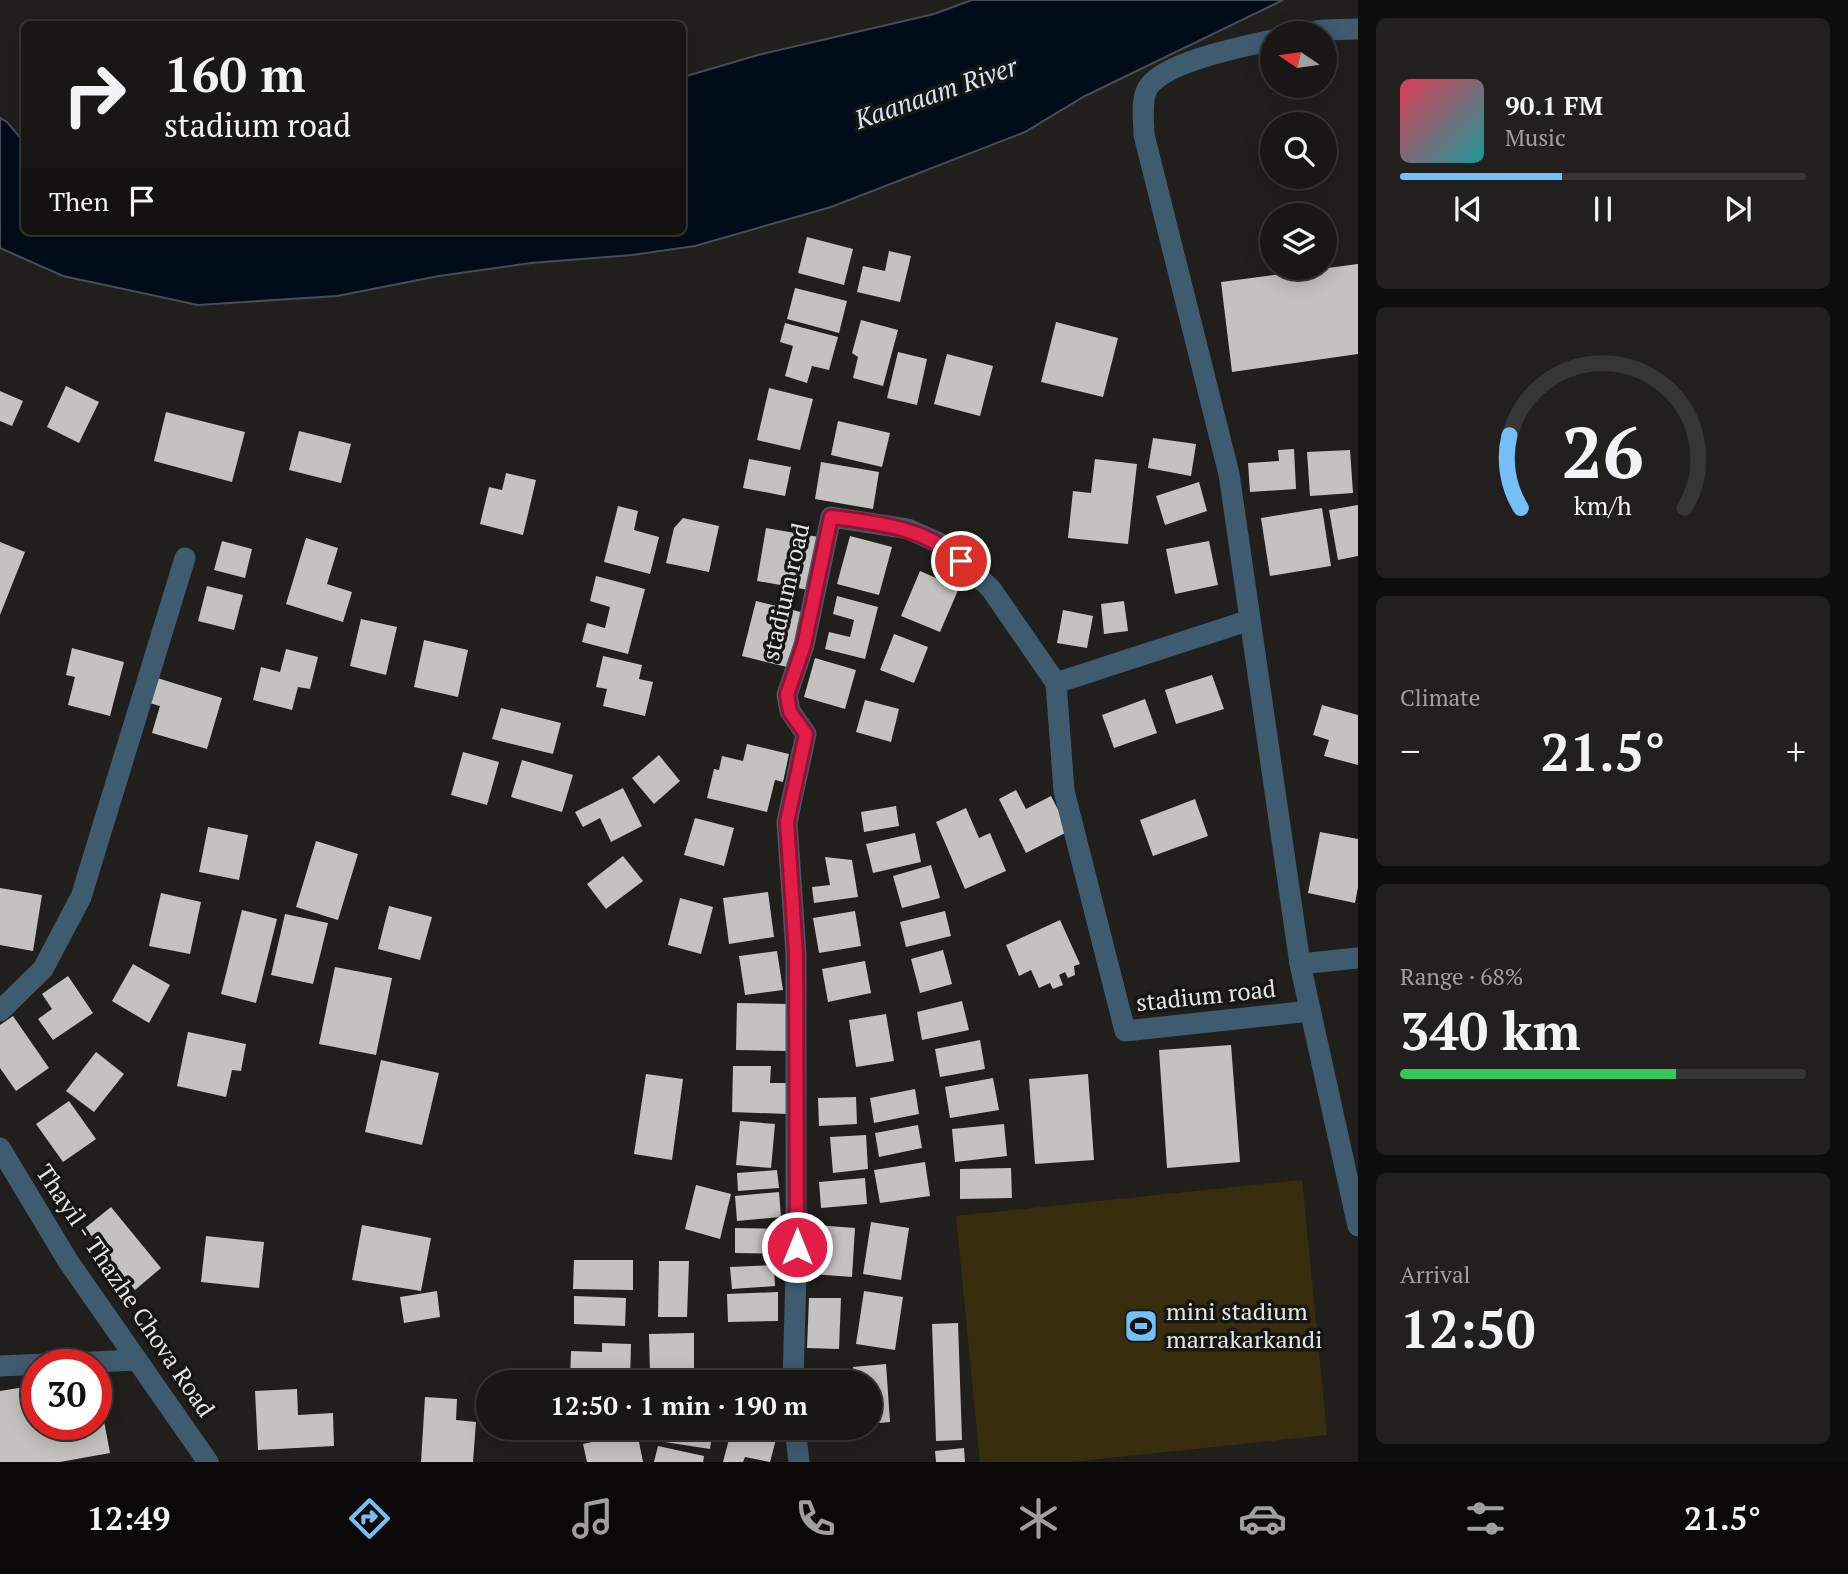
<!DOCTYPE html>
<html lang="en">
<head>
<meta charset="utf-8">
<style>
	:root { --surface:#181715; --page:#21201e; --text:#f1f3f6; --muted:#9f9fa0; --line:#363634; --accent:#74c0f6 }
	body { margin:0; font-family:"PT Serif",serif; background:var(--page); color:var(--text); height:100vh; display:flex; flex-direction:column; font-size:26px; white-space:nowrap }
	* { box-sizing:border-box; margin:0 }
	p { font-size:23px; color:var(--muted) }
	.icon { flex:none; width:38px; height:38px; fill:none; stroke:currentColor; stroke-width:2; stroke-linecap:round; stroke-linejoin:round }
	.map { position:relative; flex:1; overflow:hidden }
	.side { display:flex; flex-direction:column; gap:18px; padding:18px; background:#0d0d0c; width:490px }
	.side>* { flex:none }
	.top-card { position:absolute; left:21px; top:21px; width:665px; height:214px; border-radius:10px; box-shadow:0 4px 18px #0003,0 0 0 2px var(--line); background:#181715; color:var(--text); overflow:hidden }
	.needle { width:46px; rotate:283deg }
	.fabs { position:absolute; left:1260px; top:21px; display:grid; gap:14px }
	.fabs a { display:grid; place-items:center; width:77px; height:77px; border-radius:50%; background:var(--surface); box-shadow:0 4px 18px #0003,0 0 0 2px var(--line); font-size:35px }
	.speed { position:absolute; left:21px; top:1349px; display:flex; gap:14px; font-size:35px; font-weight:700; text-align:center }
	.speed>* { display:grid; place-content:center; width:91px; height:91px; border-radius:50%; background:var(--surface); box-shadow:0 4px 18px #0003,0 0 0 2px var(--line); line-height:1 }
	.speed .limit { border:10px solid #d22; background:#fff; color:#111 }
	.pin { position:absolute; display:grid; place-items:center; width:60px; height:60px; color:#fff; margin:-30px; border:4px solid #fff; border-radius:50%; box-shadow:0 2px 7px #0007 }
	.me { position:absolute; width:77px; margin:-38px; rotate:0deg; stroke-linejoin:round; filter:drop-shadow(0 0 5px #0008) }
	.turn { display:flex; align-items:center; gap:24px; height:147px; padding:0 28px; font-size:32px }
	.turn .icon { width:91px; height:91px; stroke-width:2.5 }
	.turn b { display:block; font-size:49px; line-height:60px }
	.then { display:flex; align-items:center; height:66px; padding:0 28px; background:#0003; gap:14px; font-size:26px }
	.big { font-size:52px; font-weight:800; line-height:1.1 }
	.side .tile { flex:1; display:flex; flex-direction:column; justify-content:center; gap:10px; min-width:0; padding:0 24px; border-radius:10px; background:var(--page) }
	.side .dial { align-items:center; gap:0 }
	.dial svg { height:182px; overflow:visible; fill:none; stroke:var(--line); stroke-width:7; stroke-linecap:round; text-anchor:middle }
	.dial text { fill:var(--text); stroke:none }
	.song { display:flex; align-items:center; gap:21px }
	.cover { width:84px; height:84px; border-radius:10px; background:linear-gradient(135deg,hsl(350 70% 55%),hsl(180 70% 35%)) }
	.played { height:7px; border-radius:4px; background:linear-gradient(90deg,var(--accent) 40%,var(--line) 40%) }
	.keys { display:flex; justify-content:space-around; direction:ltr }
	.heat { display:flex; justify-content:space-between; align-items:center; font-size:38px; direction:ltr }
	.charge { height:10px; border-radius:5px; background:linear-gradient(90deg,#34c759 68%,var(--line) 0) }
	.trip { position:absolute; left:476px; top:1370px; width:406px; height:70px; border-radius:35px; background:var(--surface); box-shadow:0 4px 18px #0003,0 0 0 2px var(--line); font-weight:800; line-height:70px; text-align:center }
	.tab-bar { display:flex; height:112px; justify-content:space-around; align-items:center; background:#0a0908; color:var(--muted) }
	.tab-bar .icon { width:49px; height:49px }
	.tab-bar .current { color:var(--accent) }
	.tab-bar b { font-size:32px; color:var(--text) }
	main { display:flex; flex:1; min-height:0 }
	.map>svg:first-child { display:block }
	.green { fill:#382e0e }
	.water { fill:#000c1a; stroke:#454d56; stroke-width:2 }
	.building { fill:#c3c2be }
	.lines { fill:none; stroke-linecap:round; stroke-linejoin:round }
	.minor { stroke:#3f5b70; stroke-width:21 }
	.route-casing { stroke:#92132f; stroke-width:18 }
	.route { stroke:#e11d48; stroke-width:12 }
	.labels { text-anchor:middle; stroke-width:7; stroke-linejoin:round; paint-order:stroke }
	.street-label { font-size:24px; fill:#e5e5e2; stroke:#161613 }
	.poi-label { font-size:24px; fill:#e5e5e2; stroke:#161613; text-anchor:start }
	.water-label { font-size:26px; font-style:italic; fill:#d3e5f3; stroke:#161613 }
</style>
</head>
<body>
<main>
<div class="map">
<svg width="1358" height="1462" viewBox="0 0 1358 1462">
	<rect width="100%" height="100%" fill="#201f1c"/>
	<polygon class="green" points="1302,1180 1327,1435 1071,1462 980,1462 956,1216"/>
	<polygon class="water" points="972,0 1283,0 1085,96 1025,132 831,207 695,246 632,255 531,263 439,276 337,296 198,305 63,276 0,248 0,118 7,122 24,142 24,231 682,231 683,77 758,55 934,14"/>
	<g class="building">
		<polygon points="807,237 853,249 844,285 798,273"/>
		<polygon points="889,251 911,256 900,302 857,292 863,266 885,271"/>
		<polygon points="1358,264 1358,354 1232,372 1221,282"/>
		<polygon points="795,288 847,301 839,333 787,319"/>
		<polygon points="861,320 898,330 883,386 853,378 858,357 852,353"/>
		<polygon points="1056,322 1118,338 1103,397 1041,382"/>
		<polygon points="785,323 838,337 829,370 812,366 807,383 785,376 793,346 780,342"/>
		<polygon points="898,352 927,359 917,405 887,398"/>
		<polygon points="947,354 993,366 980,416 934,404"/>
		<polygon points="66,386 99,402 79,443 47,427"/>
		<polygon points="769,388 813,399 800,450 757,440"/>
		<polygon points="0,391 23,401 12,426 0,421"/>
		<polygon points="166,412 245,432 232,482 154,461"/>
		<polygon points="838,421 890,433 882,467 831,455"/>
		<polygon points="299,431 351,444 341,483 289,470"/>
		<polygon points="1153,438 1196,444 1191,476 1148,468"/>
		<polygon points="1294,449 1296,489 1250,492 1248,463 1279,461 1278,450"/>
		<polygon points="1350,450 1353,493 1310,496 1307,452"/>
		<polygon points="749,459 791,467 785,496 743,488"/>
		<polygon points="1095,459 1137,464 1128,544 1068,538 1073,491 1091,493"/>
		<polygon points="821,462 879,472 873,509 815,499"/>
		<polygon points="506,473 536,480 523,535 480,524 489,487 502,490"/>
		<polygon points="1199,482 1207,511 1165,525 1156,496"/>
		<polygon points="1358,505 1358,556 1338,560 1329,510"/>
		<polygon points="618,506 638,511 634,530 659,537 650,574 604,562"/>
		<polygon points="1322,508 1331,566 1270,576 1261,518"/>
		<polygon points="683,518 719,526 709,572 666,563 674,528"/>
		<polygon points="766,528 819,537 809,590 757,581"/>
		<polygon points="850,536 892,547 879,595 837,584"/>
		<polygon points="306,538 338,548 327,584 352,592 343,622 286,604"/>
		<polygon points="222,541 252,549 245,578 214,570"/>
		<polygon points="1209,541 1218,585 1175,594 1166,549"/>
		<polygon points="0,542 25,552 0,615"/>
		<polygon points="920,571 959,588 940,632 901,616"/>
		<polygon points="596,576 645,589 628,654 582,642 587,623 605,628 610,607 590,601"/>
		<polygon points="207,586 243,595 234,630 198,621"/>
		<polygon points="837,596 878,607 865,659 825,649 829,632 850,637 854,620 833,614"/>
		<polygon points="756,601 805,613 791,668 742,656"/>
		<polygon points="1124,601 1128,631 1104,634 1101,604"/>
		<polygon points="1063,610 1093,616 1087,648 1057,643"/>
		<polygon points="361,619 397,627 386,675 350,666"/>
		<polygon points="894,634 928,647 914,683 880,670"/>
		<polygon points="424,640 468,650 458,697 414,687"/>
		<polygon points="72,648 124,662 110,716 68,705 75,677 66,675"/>
		<polygon points="286,649 318,657 310,689 298,687 292,710 253,700 261,667 280,672"/>
		<polygon points="603,656 642,665 639,679 653,682 645,716 603,706 607,689 596,687"/>
		<polygon points="815,658 856,670 845,709 804,697"/>
		<polygon points="1212,675 1224,709 1176,724 1165,690"/>
		<polygon points="154,677 222,698 207,749 152,733 160,706 146,702"/>
		<polygon points="1145,699 1157,733 1114,748 1102,715"/>
		<polygon points="865,700 899,709 891,742 856,732"/>
		<polygon points="1322,705 1358,715 1358,765 1324,756 1329,740 1313,735"/>
		<polygon points="501,708 561,723 553,754 492,739"/>
		<polygon points="747,744 789,754 783,782 775,780 767,812 707,798 714,769 719,770 722,756 743,761"/>
		<polygon points="463,752 499,762 487,805 451,795"/>
		<polygon points="659,755 680,781 654,804 632,778"/>
		<polygon points="522,760 573,775 562,812 511,797"/>
		<polygon points="623,788 642,826 611,842 600,818 583,827 575,812"/>
		<polygon points="1016,790 1026,809 1051,796 1069,831 1026,853 999,799"/>
		<polygon points="1195,799 1208,836 1153,856 1140,820"/>
		<polygon points="896,806 899,826 864,832 861,812"/>
		<polygon points="966,808 979,838 990,833 1006,871 965,889 936,822"/>
		<polygon points="695,818 734,828 724,866 684,855"/>
		<polygon points="208,827 248,835 239,880 199,872"/>
		<polygon points="1320,832 1358,839 1358,887 1355,903 1308,893"/>
		<polygon points="915,833 921,862 873,873 866,844"/>
		<polygon points="316,841 358,854 338,920 296,907"/>
		<polygon points="623,856 643,881 606,909 587,884"/>
		<polygon points="825,857 852,860 858,897 814,903 812,887 830,885"/>
		<polygon points="931,865 940,898 902,908 893,876"/>
		<polygon points="0,888 42,895 33,951 0,945"/>
		<polygon points="768,892 774,937 729,944 723,898"/>
		<polygon points="161,893 201,902 190,954 149,946"/>
		<polygon points="680,898 713,907 701,954 668,945"/>
		<polygon points="389,906 432,917 420,960 378,949"/>
		<polygon points="242,910 277,919 256,1003 221,994"/>
		<polygon points="855,911 861,946 819,953 813,918"/>
		<polygon points="945,911 951,936 906,947 900,922"/>
		<polygon points="285,914 328,923 313,984 271,975"/>
		<polygon points="1060,920 1080,964 1074,966 1075,975 1068,978 1065,972 1059,975 1063,985 1053,989 1050,983 1039,988 1031,970 1019,976 1006,945"/>
		<polygon points="943,950 952,984 920,993 911,959"/>
		<polygon points="777,951 783,990 745,995 739,956"/>
		<polygon points="865,961 871,993 828,1002 822,969"/>
		<polygon points="133,964 170,985 149,1023 112,1001"/>
		<polygon points="335,967 392,978 376,1055 319,1044"/>
		<polygon points="68,976 93,1013 53,1040 38,1019 52,1009 42,994"/>
		<polygon points="962,1001 969,1030 922,1040 917,1012"/>
		<polygon points="737,1003 788,1004 787,1051 736,1050"/>
		<polygon points="886,1014 894,1061 856,1067 849,1020"/>
		<polygon points="13,1016 49,1068 16,1091 0,1068 0,1025"/>
		<polygon points="188,1032 246,1044 241,1071 232,1070 226,1097 177,1086"/>
		<polygon points="980,1040 985,1069 940,1077 935,1049"/>
		<polygon points="1231,1045 1240,1162 1167,1168 1159,1050"/>
		<polygon points="96,1052 124,1074 94,1112 66,1091"/>
		<polygon points="381,1060 439,1073 422,1145 365,1132"/>
		<polygon points="733,1066 771,1066 770,1083 788,1083 788,1114 732,1112"/>
		<polygon points="646,1074 683,1079 672,1160 634,1154"/>
		<polygon points="1088,1074 1094,1160 1035,1164 1029,1079"/>
		<polygon points="993,1078 999,1110 950,1118 945,1087"/>
		<polygon points="915,1089 919,1114 874,1123 870,1098"/>
		<polygon points="856,1097 857,1124 819,1126 818,1098"/>
		<polygon points="69,1101 96,1139 63,1162 36,1124"/>
		<polygon points="740,1121 775,1124 771,1168 736,1165"/>
		<polygon points="1004,1124 1007,1156 955,1162 952,1129"/>
		<polygon points="918,1125 922,1148 879,1157 875,1133"/>
		<polygon points="866,1135 868,1169 833,1173 830,1137"/>
		<polygon points="925,1162 930,1196 880,1203 874,1170"/>
		<polygon points="1011,1168 1012,1198 960,1199 960,1169"/>
		<polygon points="777,1170 779,1188 738,1191 737,1173"/>
		<polygon points="865,1178 867,1204 821,1208 819,1182"/>
		<polygon points="696,1185 731,1194 720,1239 685,1229"/>
		<polygon points="779,1192 781,1217 737,1221 735,1196"/>
		<polygon points="111,1207 161,1268 135,1290 85,1228"/>
		<polygon points="871,1222 909,1228 901,1280 863,1274"/>
		<polygon points="362,1225 431,1238 421,1291 352,1280"/>
		<polygon points="816,1225 855,1228 852,1277 812,1274"/>
		<polygon points="735,1228 782,1229 782,1254 735,1253"/>
		<polygon points="206,1236 264,1242 259,1288 201,1282"/>
		<polygon points="574,1260 633,1260 633,1290 573,1289"/>
		<polygon points="659,1261 689,1261 687,1317 658,1317"/>
		<polygon points="774,1265 775,1286 732,1289 730,1267"/>
		<polygon points="437,1291 440,1317 404,1323 400,1297"/>
		<polygon points="864,1291 903,1297 895,1350 856,1344"/>
		<polygon points="778,1292 778,1321 728,1322 727,1294"/>
		<polygon points="574,1296 626,1298 625,1326 574,1324"/>
		<polygon points="809,1298 841,1298 839,1349 807,1348"/>
		<polygon points="958,1323 962,1440 936,1441 932,1324"/>
		<polygon points="694,1333 694,1373 650,1374 649,1334"/>
		<polygon points="602,1343 631,1344 630,1382 570,1382 571,1351 602,1352"/>
		<polygon points="886,1364 890,1422 870,1424 870,1382 854,1382 853,1367"/>
		<polygon points="843,1371 844,1382 808,1382 807,1372"/>
		<polygon points="96,1378 110,1453 60,1462 0,1462 0,1391 37,1385 37,1424 96,1424"/>
		<polygon points="297,1389 298,1415 333,1413 334,1446 258,1450 255,1391"/>
		<polygon points="425,1397 457,1399 456,1420 476,1422 473,1462 421,1462"/>
		<polygon points="661,1428 713,1428 710,1449 658,1441"/>
		<polygon points="732,1428 779,1428 770,1462 745,1457 743,1462 723,1462"/>
		<polygon points="637,1432 643,1462 587,1462 583,1444"/>
		<polygon points="658,1446 704,1456 703,1462 654,1462"/>
		<polygon points="964,1448 965,1462 936,1462 935,1451"/>
	</g>
	<g class="lines">
		<g class="minor">
			<polyline points="1304,33 1322,30 1358,29"/>
			<path d="M 1272,40 C 1242,47 1168,61 1149,86 C 1140,98 1144,121 1144,135 L 1229,474 L 1300,964 L 1358,1226"/>
			<polyline points="1056,683 1250,620"/>
			<polyline points="1300,964 1358,958"/>
			<polyline points="0,1011 43,969 81,897 185,558"/>
			<polyline points="0,1148 68,1261 208,1462"/>
			<polyline points="0,1366 137,1360"/>
			<polyline points="793,1382 796,1274 796,954 787,822 806,734 790,711 787,695 804,645 831,517 908,529 946,546 991,589 1056,683 1064,791 1125,1031 1310,1011"/>
			<polyline points="795,1428 799,1462"/>
		</g>
	</g>
	<g class="lines">
		<defs>
			<path id="route" d="M 797,1247 L 796,954 L 787,822 L 806,734 L 790,712 L 787,695 L 804,645 L 831,517 C 878,523 925,527 961,561"/>
		</defs>
		<use href="#route" class="route-casing"/>
		<use href="#route" class="route"/>
	</g>
	<defs>
		<symbol id="stadium-square" viewBox="-11 -11 22 22"><rect x="-9" y="-9" width="18" height="18" rx="4" fill="#74c0f6" stroke="#161613"/><path d="M0-5a6.5 5 0 1 0 0 10a6.5 5 0 1 0 0-10ZM-3.5-1.8h7v3.6h-7Z" fill="#111"/></symbol>
	</defs>
	<g fill-rule="evenodd">
		<use href="#stadium-square" x="1122" y="1307" width="38" height="38"/>
	</g>
	<g class="labels">
		<g class="street-label">
			<text transform="translate(786 592) rotate(-77)" y="8">stadium road</text>
			<text transform="translate(1206 996) rotate(-6)" y="8">stadium road</text>
			<text transform="translate(125 1291) rotate(56)" y="8">Thayil - Thazhe Chova Road</text>
		</g>
		<g class="poi-label">
			<text x="1166" y="1320">mini stadium<tspan x="1166" dy="28">marrakarkandi</tspan></text>
		</g>
		<g class="water-label">
			<text transform="translate(936 93) rotate(-19)" y="9">Kaanaam River</text>
		</g>
	</g>
</svg>
<div class="fabs">
<a><svg class="needle" viewBox="-14 -14 28 28"><path d="M0-13l5 13h-10z" fill="#e53935"/><path d="M0 13l5-13h-10z" fill="#9f9fa0"/></svg></a>
<a><svg class="icon" aria-label="search" viewBox="0 0 24 24"><circle cx="10" cy="10" r="6"/><path d="M15 15l6 6"/></svg></a>
<a><svg class="icon" aria-label="layers" viewBox="0 0 24 24"><path d="M12 4l9 5-9 5-9-5zM3 14l9 5 9-5"/></svg></a>
</div>
<div class="speed"><div class="limit">30</div></div>
<div class="pin" style="left:961px;top:561px;background:#d93025"><svg class="icon" aria-label="arrive" viewBox="0 0 24 24"><path d="M6 21V4h12l-3 4 3 4H6"/></svg></div>
<svg class="me" style="left:797px;top:1247px" viewBox="-20 -20 40 40"><circle r="17" fill="#e11d48" stroke="#fff" stroke-width="3"/><path d="M0-11L8 9 0 5-8 9z" fill="#fff"/></svg>
<div class="trip">12:50 · 1 min · 190 m</div>
<div class="top-card">
<div class="turn"><svg class="icon" aria-label="right" viewBox="0 0 24 24"><path d="M7 20v-9h11M14 6l5 5-5 5"/></svg><div><b>160 m</b>stadium road</div></div>
<div class="then">Then<svg class="icon" aria-label="arrive" viewBox="0 0 24 24"><path d="M6 21V4h12l-3 4 3 4H6"/></svg></div>
</div>
</div>
<section class="side">
<div class="tile">
<div class="song"><i class="cover"></i><div><b>90.1 FM</b><p>Music</p></div></div>
<div class="played"></div>
<div class="keys"><svg class="icon" aria-label="previous" viewBox="0 0 24 24"><path d="M18 5L8 12l10 7zM5 5v14"/></svg><svg class="icon" aria-label="pause" viewBox="0 0 24 24"><path d="M8 5v14M16 5v14"/></svg><svg class="icon" aria-label="next" viewBox="0 0 24 24"><path d="M6 5l10 7-10 7zM19 5v14"/></svg></div>
</div>
<div class="tile dial"><svg viewBox="0 0 100 80">
<path d="M14 69A42 42 0 1 1 86 69"/>
<path d="M14 69A42 42 0 0 1 9 37" stroke="#74c0f6"/>
<text x="50" y="56" font-size="32" font-weight="700">26</text>
<text x="50" y="72" font-size="11">km/h</text>
</svg></div>
<div class="tile"><p>Climate</p>
<div class="heat"><a>−</a><b class="big">21.5°</b><a>+</a></div>
</div>
<div class="tile"><p>Range · 68%</p><b class="big">340 km</b><div class="charge"></div></div>
<div class="tile"><p>Arrival</p><b class="big">12:50</b></div>
</section>
</main>
<nav class="tab-bar">
<b>12:49</b>
<svg class="icon current" aria-label="directions" viewBox="0 0 24 24"><path d="M12 3l9 9-9 9-9-9zM9 14v-3h6M13 9l2 2-2 2"/></svg>
<svg class="icon" aria-label="music" viewBox="0 0 24 24"><path d="M9 18V5l10-2v13"/><circle cx="6" cy="18" r="3"/><circle cx="16" cy="16" r="3"/></svg>
<svg class="icon" aria-label="phone" viewBox="0 0 24 24"><path d="M5 4h4l2 5-3 2q2 4 5 5l2-3 5 2v4C11 20 4 13 5 4z"/></svg>
<svg class="icon" aria-label="climate" viewBox="0 0 24 24"><path d="M12 3v18M4 7l16 10M4 17L20 7"/></svg>
<svg class="icon" aria-label="car" viewBox="0 0 24 24"><path d="M5 17H2v-5l4-1 3-4h7l3 4 3 1v5h-3M9 17h6M6 11h13"/><circle cx="7" cy="17" r="2"/><circle cx="17" cy="17" r="2"/></svg>
<svg class="icon" aria-label="filters" viewBox="0 0 24 24"><path d="M4 7h16M4 17h16"/><circle cx="9" cy="7" r="2"/><circle cx="15" cy="17" r="2"/></svg>
<b>21.5°</b>
</nav>
</body>
</html>
